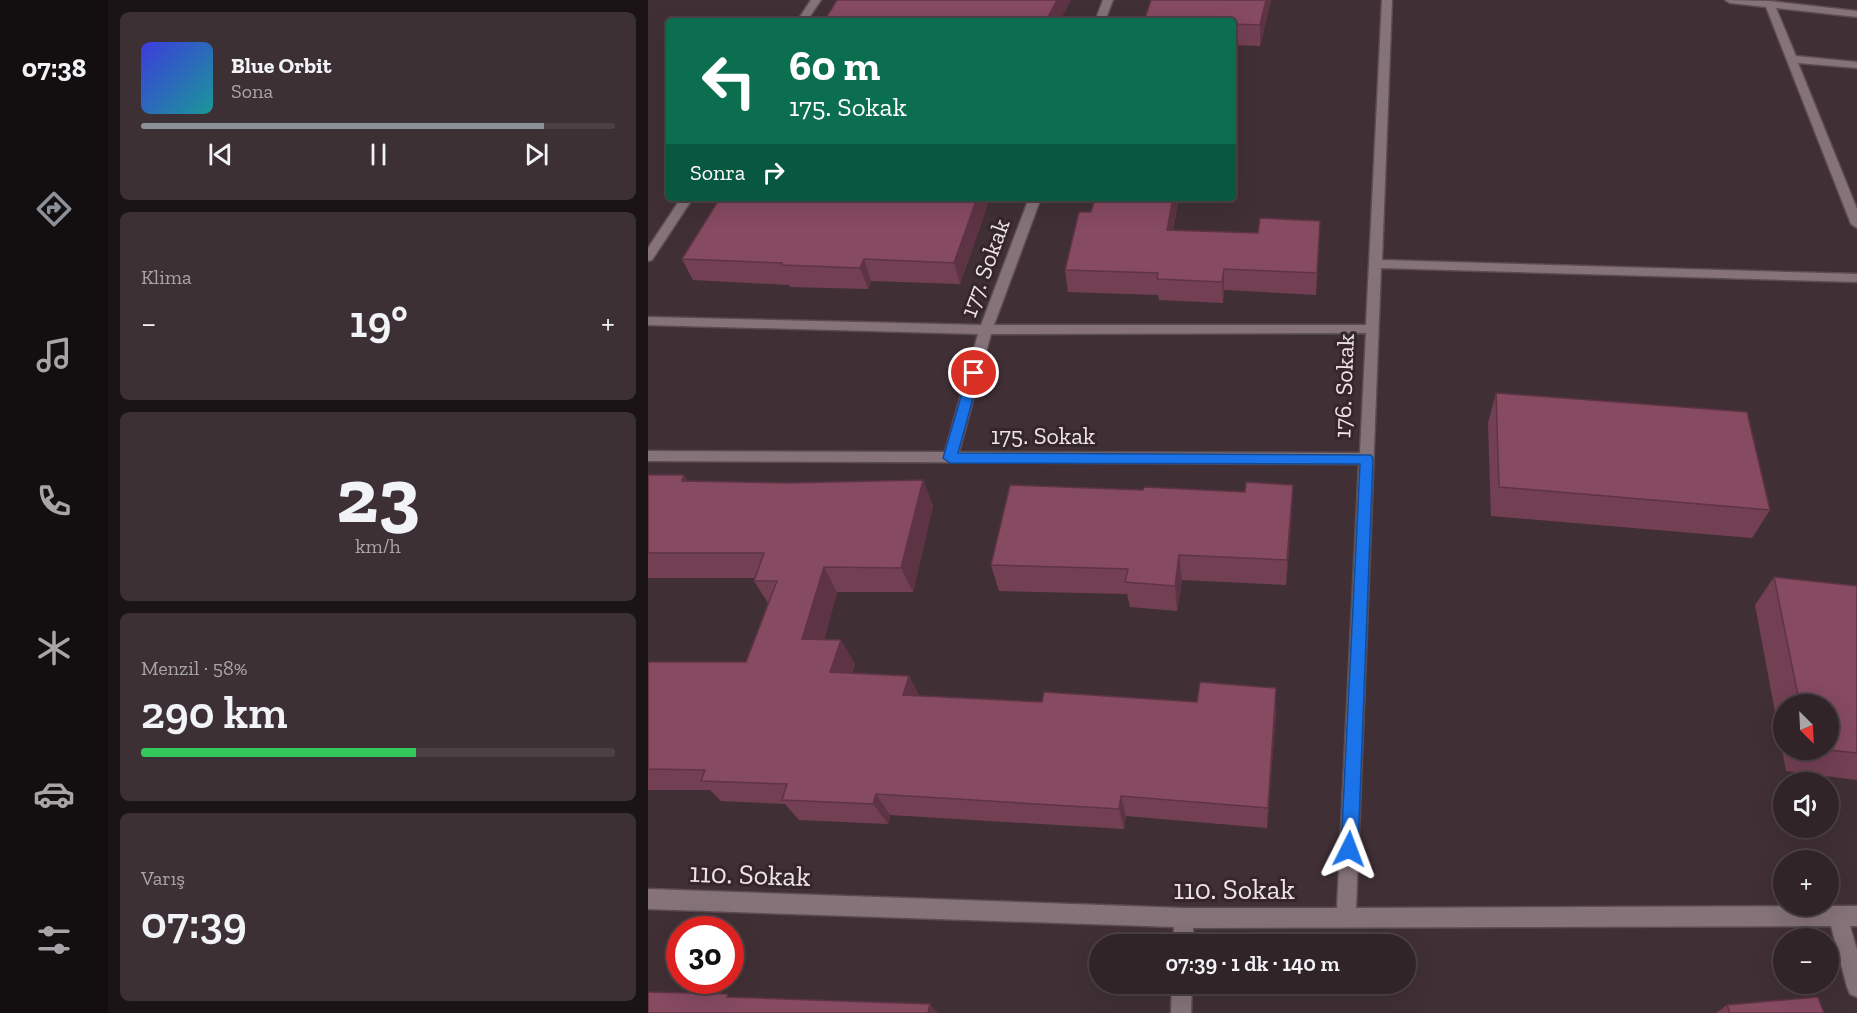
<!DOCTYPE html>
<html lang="tr">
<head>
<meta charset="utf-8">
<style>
	:root { --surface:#302428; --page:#3c3034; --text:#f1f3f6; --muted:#a8a4a8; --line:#4b4145; --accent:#8c9099 }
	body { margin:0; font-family:"Zilla Slab",serif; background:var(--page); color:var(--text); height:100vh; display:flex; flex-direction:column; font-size:22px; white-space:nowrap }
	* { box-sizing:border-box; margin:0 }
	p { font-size:20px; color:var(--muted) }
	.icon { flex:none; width:33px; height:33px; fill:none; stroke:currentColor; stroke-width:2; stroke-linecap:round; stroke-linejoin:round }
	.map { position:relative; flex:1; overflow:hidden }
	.side { display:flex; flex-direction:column; gap:12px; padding:12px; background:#1a1416; width:540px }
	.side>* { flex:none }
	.top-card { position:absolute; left:18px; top:18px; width:570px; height:183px; border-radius:6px; box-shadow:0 6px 24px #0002,0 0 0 2px var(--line); background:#0b6e4f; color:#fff; overflow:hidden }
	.needle { width:39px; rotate:156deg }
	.buttons { position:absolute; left:1125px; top:694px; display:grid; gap:12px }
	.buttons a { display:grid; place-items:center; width:66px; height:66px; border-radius:50%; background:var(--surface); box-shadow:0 6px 24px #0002,0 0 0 2px var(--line); font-size:30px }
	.speed { position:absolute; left:18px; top:916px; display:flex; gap:12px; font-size:30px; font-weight:700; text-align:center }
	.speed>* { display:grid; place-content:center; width:78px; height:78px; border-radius:50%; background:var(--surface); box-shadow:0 6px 24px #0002,0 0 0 2px var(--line); line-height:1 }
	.speed .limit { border:9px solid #d22; background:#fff; color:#111 }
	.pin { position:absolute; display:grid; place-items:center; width:51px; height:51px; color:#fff; margin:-26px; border:3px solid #fff; border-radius:50%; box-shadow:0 2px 6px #0007 }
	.me { position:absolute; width:66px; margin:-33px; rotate:3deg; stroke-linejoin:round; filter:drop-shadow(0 0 4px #0008) }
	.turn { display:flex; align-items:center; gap:21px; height:126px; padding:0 24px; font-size:27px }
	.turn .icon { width:78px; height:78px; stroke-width:2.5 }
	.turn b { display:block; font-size:42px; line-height:51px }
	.then { display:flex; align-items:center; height:57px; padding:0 24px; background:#0003; gap:12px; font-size:22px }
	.big { font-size:45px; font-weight:600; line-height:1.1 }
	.side .tile { flex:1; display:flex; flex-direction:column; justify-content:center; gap:9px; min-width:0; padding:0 21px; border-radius:9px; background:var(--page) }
	.side .dial { align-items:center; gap:0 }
	.dial b { font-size:78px; line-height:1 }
	.song { display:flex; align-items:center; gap:18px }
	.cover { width:72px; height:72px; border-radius:9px; background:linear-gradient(135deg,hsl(240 70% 55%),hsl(180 70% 35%)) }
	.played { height:6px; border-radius:3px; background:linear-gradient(90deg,var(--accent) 85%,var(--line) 85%) }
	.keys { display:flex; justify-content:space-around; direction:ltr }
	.heat { display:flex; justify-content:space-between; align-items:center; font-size:33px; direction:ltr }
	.charge { height:9px; border-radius:4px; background:linear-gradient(90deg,#34c759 58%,var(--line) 0) }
	.trip { position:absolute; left:441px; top:934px; width:327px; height:60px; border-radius:30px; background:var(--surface); box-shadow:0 6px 24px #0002,0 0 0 2px var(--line); font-weight:600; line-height:60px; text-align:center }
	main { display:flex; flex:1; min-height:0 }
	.dock { display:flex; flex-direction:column; width:108px; justify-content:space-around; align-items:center; background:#130e10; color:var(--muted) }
	.dock .icon { width:42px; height:42px }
	.dock .current { color:var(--accent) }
	.dock b { font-size:27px; color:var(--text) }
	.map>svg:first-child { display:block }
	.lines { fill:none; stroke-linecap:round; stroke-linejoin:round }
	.minor-casing { stroke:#5a4d51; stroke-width:3 }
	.minor { fill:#857379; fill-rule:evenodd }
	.wall { fill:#734053; fill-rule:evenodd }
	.shaded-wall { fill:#5e3444 }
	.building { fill:#864a61; stroke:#5e3444; stroke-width:1.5 }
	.route { fill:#1a73e8; stroke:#114b97; stroke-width:1.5 }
	.labels { text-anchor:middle; stroke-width:6; stroke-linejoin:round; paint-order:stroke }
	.street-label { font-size:24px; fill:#eee3e6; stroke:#35262b }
	.near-street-label { font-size:28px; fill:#eee3e6; stroke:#35262b }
</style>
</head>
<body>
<main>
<nav class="dock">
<b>07:38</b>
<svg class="icon current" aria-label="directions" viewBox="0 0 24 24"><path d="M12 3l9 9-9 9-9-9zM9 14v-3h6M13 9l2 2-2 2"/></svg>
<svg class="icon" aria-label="music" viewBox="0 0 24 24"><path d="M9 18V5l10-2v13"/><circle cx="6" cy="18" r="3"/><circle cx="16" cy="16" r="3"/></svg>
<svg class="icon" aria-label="phone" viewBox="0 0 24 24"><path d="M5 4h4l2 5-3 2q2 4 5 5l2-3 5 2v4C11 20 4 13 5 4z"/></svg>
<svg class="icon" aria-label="climate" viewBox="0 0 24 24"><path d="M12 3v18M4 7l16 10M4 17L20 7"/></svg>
<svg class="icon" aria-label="car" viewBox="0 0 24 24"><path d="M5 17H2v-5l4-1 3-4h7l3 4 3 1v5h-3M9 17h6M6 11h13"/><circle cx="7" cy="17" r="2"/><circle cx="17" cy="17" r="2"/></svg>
<svg class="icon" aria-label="filters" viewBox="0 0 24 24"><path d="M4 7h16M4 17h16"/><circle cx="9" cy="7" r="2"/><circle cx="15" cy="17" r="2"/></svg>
</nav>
<section class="side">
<div class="tile">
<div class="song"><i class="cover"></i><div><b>Blue Orbit</b><p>Sona</p></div></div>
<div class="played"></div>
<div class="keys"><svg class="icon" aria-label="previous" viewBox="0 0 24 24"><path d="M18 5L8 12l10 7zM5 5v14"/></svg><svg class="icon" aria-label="pause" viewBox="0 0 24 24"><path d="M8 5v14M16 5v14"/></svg><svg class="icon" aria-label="next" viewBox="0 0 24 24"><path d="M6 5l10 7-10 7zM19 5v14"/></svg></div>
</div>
<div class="tile"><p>Klima</p>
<div class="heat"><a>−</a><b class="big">19°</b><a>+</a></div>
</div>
<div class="tile dial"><b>23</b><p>km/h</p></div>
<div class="tile"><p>Menzil · 58%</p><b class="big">290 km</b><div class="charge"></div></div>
<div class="tile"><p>Varış</p><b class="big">07:39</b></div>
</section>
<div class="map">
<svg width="1209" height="1013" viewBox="0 0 1209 1013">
	<rect width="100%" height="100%" fill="#403035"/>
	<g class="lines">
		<defs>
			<g id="minor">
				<polygon points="163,0 173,0 159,21 149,21"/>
				<polygon points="455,0 465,0 457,21 447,21"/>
				<path d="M 734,0 L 744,0 L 734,260 L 1209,274 L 1209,282 L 733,268 L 708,908 L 1209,906 L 1209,926 L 1202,926 L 1209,950 L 1209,997 L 1202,994 L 1199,987 L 1183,926 L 545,928 L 545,945 L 525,945 L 526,927 L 0,909 L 0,889 L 536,908 L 689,908 L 711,464 L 0,461 L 0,451 L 297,452 L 330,334 L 0,325 L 0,317 L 333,325 L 381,198 L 393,198 L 346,325 L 718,325 ZM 718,333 L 712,453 L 311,452 L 343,334 Z"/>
				<polygon points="1077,0 1122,1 1209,11 1209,17 1128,8 1148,56 1209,62 1209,68 1150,63 1209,209 1209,228 1203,224 1118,7 1082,3"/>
				<polygon points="33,198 45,198 4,260 0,261 0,248"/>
				<polygon points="524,984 544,984 543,1013 523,1013"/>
			</g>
		</defs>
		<use href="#minor" class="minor-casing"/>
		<use href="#minor" class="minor"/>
	</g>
	<g class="wall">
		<polygon points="623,0 612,46 585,45 585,21"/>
		<polygon points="342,198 312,284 223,281 220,289 142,287 141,285 45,280 34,259"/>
		<polygon points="531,198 525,230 610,233 672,221 668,295 576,290 575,303 511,300 510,295 420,292 417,270 443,212"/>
		<polygon points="848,393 1122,510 1104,538 843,516 840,423"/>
		<polygon points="0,475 40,481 139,483 275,480 285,506 265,592 189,592 176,640 207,664 204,673 261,676 271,696 394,702 628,711 619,828 478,816 476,829 242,815 240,824 151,820 137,804 73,801 62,790 0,790 0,662 98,662 120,603 106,581 107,578 0,578"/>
		<polygon points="644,511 638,585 534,580 529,611 482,607 479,594 351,591 343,565"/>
		<path d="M 1126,577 L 1209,586 L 1209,780 L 1138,771 L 1107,605 ZM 1136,705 L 1180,705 L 1180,750 L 1136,750 Z"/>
		<polygon points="1079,1005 1176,1013 1068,1013"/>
	</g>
	<g class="shaded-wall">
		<polygon points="409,0 423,0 412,21 398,21"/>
		<polygon points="618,0 623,0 612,46 612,25"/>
		<polygon points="329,198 342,198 312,284 306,263"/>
		<polygon points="525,198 531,198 521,251 519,230"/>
		<polygon points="216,259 223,281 220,289 212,268"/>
		<polygon points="576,269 576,290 575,303 574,282"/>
		<polygon points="36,475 54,502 34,481"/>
		<polygon points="275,480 285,506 265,592 253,568"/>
		<polygon points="645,485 644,511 638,585 639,560"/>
		<polygon points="531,555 534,580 529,611 527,586"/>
		<polygon points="176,567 189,592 170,663 154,639"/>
		<polygon points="193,640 207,664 197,695 182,672"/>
		<polygon points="261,676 273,699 255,695"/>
		<polygon points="628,688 628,711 619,828 620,808"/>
		<polygon points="228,794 242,815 240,824 225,804"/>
		<polygon points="473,796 478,816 476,829 471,809"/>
		<polygon points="282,1004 290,1013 280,1013"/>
	</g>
	<g class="building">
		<polygon points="189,0 409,0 398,21 176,21"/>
		<polygon points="503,0 618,0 612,25 585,24 585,21 496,21"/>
		<polygon points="72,198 329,198 306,263 216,259 212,268 133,265 134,263 34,259"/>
		<polygon points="447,198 525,198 519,230 610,233 612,218 672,221 669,273 576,269 574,282 509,279 510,273 417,270 431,212 443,212"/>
		<polygon points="848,393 1099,412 1122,510 851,487"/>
		<polygon points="0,475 36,475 34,481 139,483 275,480 253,568 176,567 154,639 193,640 182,672 261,676 255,695 394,702 396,692 549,702 552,682 628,688 620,808 473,796 471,809 228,794 225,804 134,800 139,784 53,781 57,770 0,769 0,662 98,662 129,581 106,581 116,553 0,553"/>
		<polygon points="598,482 645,485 639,560 531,555 527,586 477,582 480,569 343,565 362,485 495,490 496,487 597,492"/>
		<polygon points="1126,577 1209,586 1209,753 1180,750 1180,705 1152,705"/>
		<polygon points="0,992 80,994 79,997 282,1004 280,1013 0,1013"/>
		<polygon points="1170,997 1176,1013 1082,1013 1079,1005"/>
	</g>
	<polygon class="route" points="326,368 332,373 310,453 723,455 725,459 710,849 707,854 701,857 695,854 693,849 712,464 302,463 295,458 320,373"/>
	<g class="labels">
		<g class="street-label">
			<text transform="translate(337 268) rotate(-70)" y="8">177. Sokak</text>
			<text transform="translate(696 386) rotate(-88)" y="8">176. Sokak</text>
			<text x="395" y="444">175. Sokak</text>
		</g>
		<g class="near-street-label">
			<text transform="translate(102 874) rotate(2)" y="10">110. Sokak</text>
			<text x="586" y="899">110. Sokak</text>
		</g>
	</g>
</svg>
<div class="buttons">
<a><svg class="needle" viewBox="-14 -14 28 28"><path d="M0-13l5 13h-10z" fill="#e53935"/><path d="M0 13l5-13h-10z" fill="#a8a4a8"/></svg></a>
<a><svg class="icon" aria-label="sound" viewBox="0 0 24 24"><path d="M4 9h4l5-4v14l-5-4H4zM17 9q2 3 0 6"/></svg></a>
<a>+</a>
<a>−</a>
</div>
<div class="speed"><div class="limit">30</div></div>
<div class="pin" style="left:326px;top:373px;background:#d93025"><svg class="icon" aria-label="arrive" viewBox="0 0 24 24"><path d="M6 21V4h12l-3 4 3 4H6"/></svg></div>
<svg class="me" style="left:701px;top:849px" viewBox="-20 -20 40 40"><path d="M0-17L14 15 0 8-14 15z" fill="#1a73e8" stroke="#fff" stroke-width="4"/></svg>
<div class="trip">07:39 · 1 dk · 140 m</div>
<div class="top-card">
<div class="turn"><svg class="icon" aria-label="left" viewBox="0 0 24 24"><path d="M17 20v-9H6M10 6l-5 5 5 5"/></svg><div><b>60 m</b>175. Sokak</div></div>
<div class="then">Sonra<svg class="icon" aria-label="right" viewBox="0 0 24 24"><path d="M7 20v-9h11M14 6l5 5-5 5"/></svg></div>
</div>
</div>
</main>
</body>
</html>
